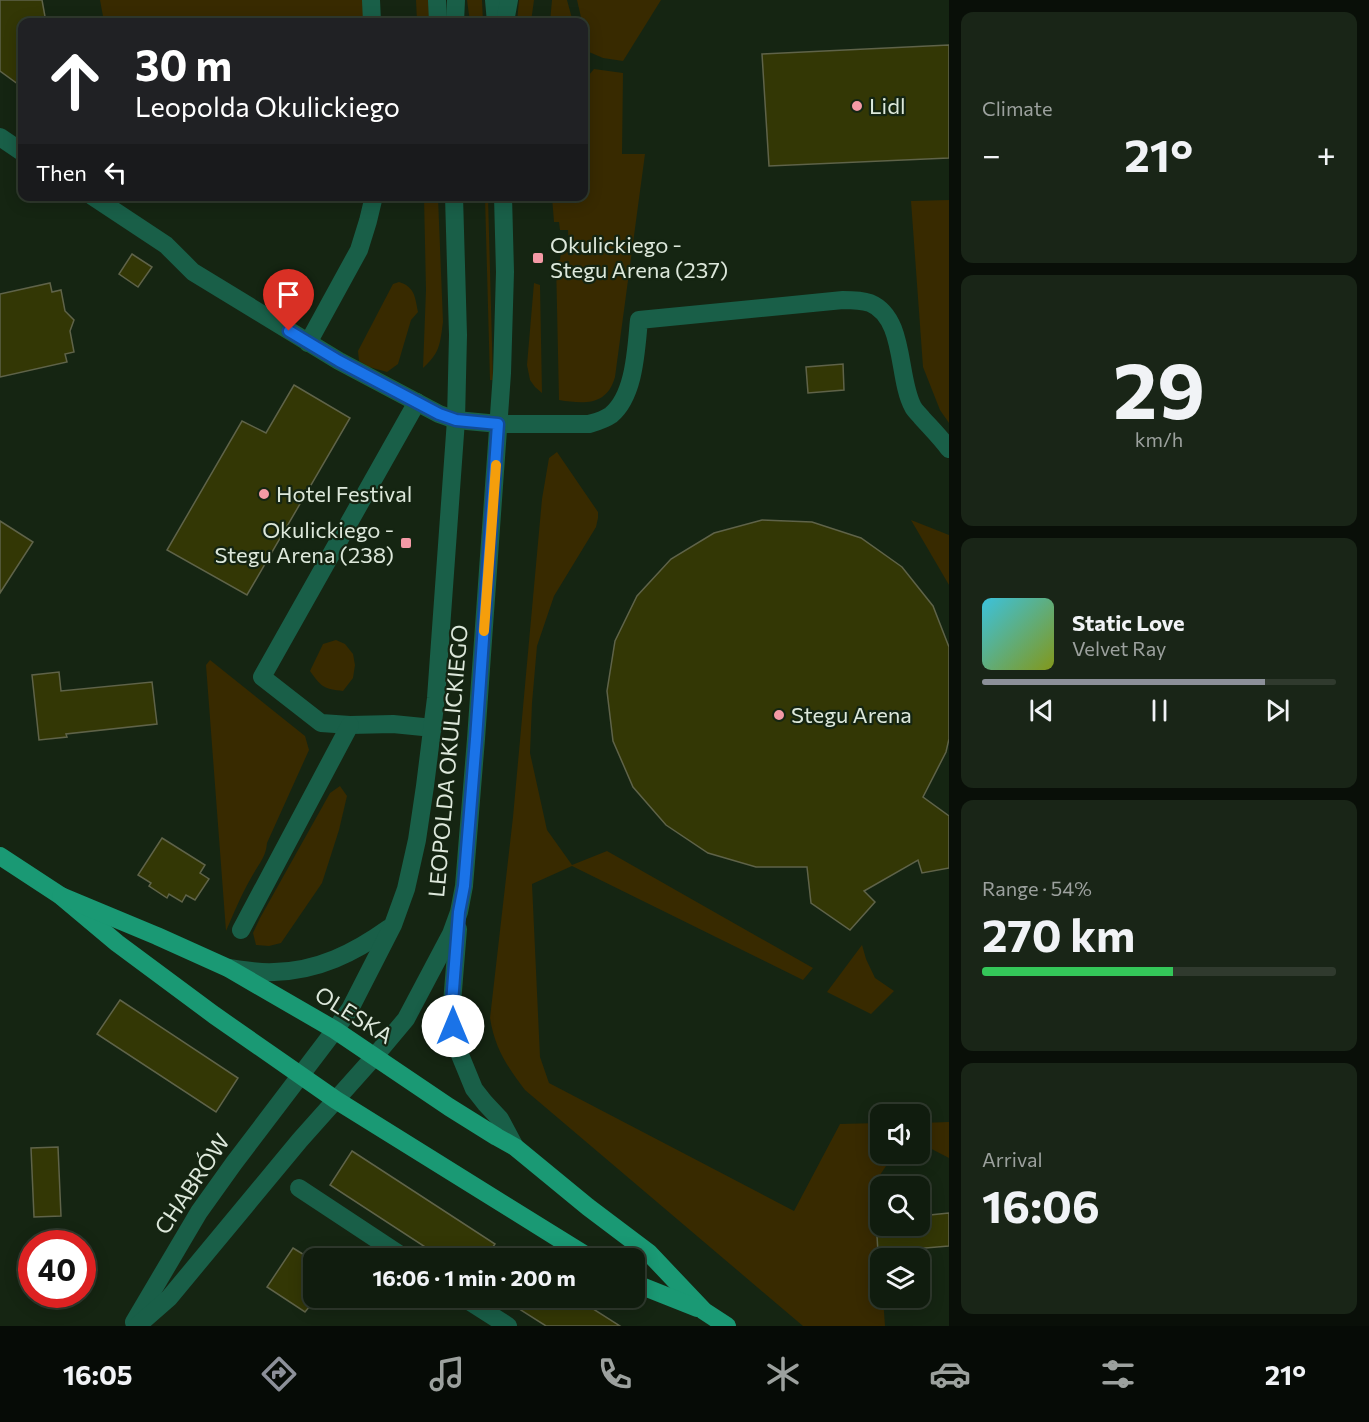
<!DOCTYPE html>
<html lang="en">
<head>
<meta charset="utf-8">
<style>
	:root { --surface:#101c0e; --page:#192517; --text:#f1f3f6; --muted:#9ca19e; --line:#303a2e; --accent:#8c9099 }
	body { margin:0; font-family:Commissioner,sans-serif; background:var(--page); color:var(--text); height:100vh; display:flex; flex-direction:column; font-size:22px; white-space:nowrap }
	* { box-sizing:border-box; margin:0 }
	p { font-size:20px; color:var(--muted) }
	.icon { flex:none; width:33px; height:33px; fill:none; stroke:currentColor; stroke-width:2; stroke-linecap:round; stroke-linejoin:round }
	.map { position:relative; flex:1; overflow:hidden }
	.details { display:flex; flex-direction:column; gap:12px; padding:12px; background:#090f08; width:420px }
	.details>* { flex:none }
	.top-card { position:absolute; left:18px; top:18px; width:570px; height:183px; border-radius:12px; box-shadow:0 3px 15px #0003,0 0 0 2px var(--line); background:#202124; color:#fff; overflow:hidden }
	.controls { position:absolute; left:870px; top:1104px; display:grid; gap:12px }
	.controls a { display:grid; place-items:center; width:60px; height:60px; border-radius:12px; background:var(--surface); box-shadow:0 3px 15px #0003,0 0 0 2px var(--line); font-size:30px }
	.speed { position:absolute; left:18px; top:1230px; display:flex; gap:12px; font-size:30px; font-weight:700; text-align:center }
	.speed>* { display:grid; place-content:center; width:78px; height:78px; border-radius:50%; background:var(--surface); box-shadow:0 3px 15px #0003,0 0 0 2px var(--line); line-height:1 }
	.speed .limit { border:9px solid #d22; background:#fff; color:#111 }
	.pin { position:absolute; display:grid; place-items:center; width:51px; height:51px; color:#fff; margin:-62px -26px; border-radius:50% 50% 50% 0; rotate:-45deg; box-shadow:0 0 6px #0007 }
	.pin .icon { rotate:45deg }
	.me { position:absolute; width:66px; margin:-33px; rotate:0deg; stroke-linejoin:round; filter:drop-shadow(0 0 4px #0008) }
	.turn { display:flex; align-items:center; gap:21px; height:126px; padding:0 18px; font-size:27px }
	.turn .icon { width:78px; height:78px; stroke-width:2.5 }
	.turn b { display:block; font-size:42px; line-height:51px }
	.then { display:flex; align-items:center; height:57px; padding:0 18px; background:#0003; gap:12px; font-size:22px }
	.big { font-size:45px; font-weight:700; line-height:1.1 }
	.details .widget { flex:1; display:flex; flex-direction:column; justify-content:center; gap:9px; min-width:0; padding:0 21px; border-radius:12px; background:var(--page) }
	.details .dial { align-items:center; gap:0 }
	.dial b { font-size:78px; line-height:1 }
	.song { display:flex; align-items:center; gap:18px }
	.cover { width:72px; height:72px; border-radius:9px; background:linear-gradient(135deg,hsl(190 70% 55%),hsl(70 70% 35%)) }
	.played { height:6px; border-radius:3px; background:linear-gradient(90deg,var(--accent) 80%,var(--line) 80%) }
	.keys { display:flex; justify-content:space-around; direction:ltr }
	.heat { display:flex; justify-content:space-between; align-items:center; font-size:33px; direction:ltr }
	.charge { height:9px; border-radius:4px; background:linear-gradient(90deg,#34c759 54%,var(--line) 0) }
	.trip { position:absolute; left:303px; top:1248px; width:342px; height:60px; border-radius:12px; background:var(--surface); box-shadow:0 3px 15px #0003,0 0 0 2px var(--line); font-weight:700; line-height:60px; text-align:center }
	.dock { display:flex; height:96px; justify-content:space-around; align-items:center; background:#060b06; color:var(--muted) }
	.dock .icon { width:42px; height:42px }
	.dock .current { color:var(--accent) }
	.dock b { font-size:27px; color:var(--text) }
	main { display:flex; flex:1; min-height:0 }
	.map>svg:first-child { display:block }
	.green { fill:#382a00 }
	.building { fill:#333705; stroke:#5f6349; stroke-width:1.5 }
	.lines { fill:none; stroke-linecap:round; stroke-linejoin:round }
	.minor { stroke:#195f48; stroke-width:18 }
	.major { stroke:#1a9974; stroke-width:18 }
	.route-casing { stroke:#114b97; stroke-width:15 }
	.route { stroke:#1a73e8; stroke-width:10 }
	.slow { stroke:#f59e0b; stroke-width:10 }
	.poi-dot { fill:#f49aa6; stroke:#152512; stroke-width:2 }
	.labels { text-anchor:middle; stroke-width:4.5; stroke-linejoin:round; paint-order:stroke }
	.poi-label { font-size:22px; fill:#dde8db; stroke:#152512; text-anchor:start }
	.street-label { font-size:22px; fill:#dde8db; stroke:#152512 }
</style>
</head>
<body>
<main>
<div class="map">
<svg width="949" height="1326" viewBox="0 0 949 1326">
	<rect width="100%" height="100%" fill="#152512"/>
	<g class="green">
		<polygon points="100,0 371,0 372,22 104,22"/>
		<polygon points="416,0 430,0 431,22 417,22"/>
		<polygon points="467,0 482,0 483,22 470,22"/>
		<polygon points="519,0 534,0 531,22 517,22"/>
		<polygon points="552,0 567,0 573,22 550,22"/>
		<polygon points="577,0 661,0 623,61 603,58 589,52"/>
		<path d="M 594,69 L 623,73 L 622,154 L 645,154 L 615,377 C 607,406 584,404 559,400 L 556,261 L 560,260 L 561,252 L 569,252 L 568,230 L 560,230 L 559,222 L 554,222 L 552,197 L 584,196 L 584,90 L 589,75 Z"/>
		<path d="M 424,197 L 438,197 L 443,322 C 440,344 440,353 423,368 L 426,290 Z"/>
		<polygon points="485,197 488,197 493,380 490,380"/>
		<polygon points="949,200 949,423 940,410 923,367 911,201"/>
		<path d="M 399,282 C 415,287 415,297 418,312 L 411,320 L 398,364 L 387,372 L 369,367 L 359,361 L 358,351 L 393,284 Z"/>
		<polygon points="534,283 540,285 542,393 535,387 530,380 527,365"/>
		<path d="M 557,452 L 598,512 L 598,518 L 596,527 L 554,596 L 537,646 L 532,703 L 530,753 L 547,830 L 572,865 L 607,851 L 813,968 L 803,980 L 572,866 L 532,884 L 540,1057 L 549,1083 L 794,1211 L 840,1124 L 880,1123 L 880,1154 L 894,1154 L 872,1187 L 880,1275 L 880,1298 L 883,1298 L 885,1326 L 803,1326 L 525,1090 C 507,1066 495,1049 490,1018 L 513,817 L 542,499 L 549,458 Z"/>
		<polygon points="911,520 949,535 949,585"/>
		<path d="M 336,640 L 345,644 L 353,654 L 355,665 L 353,678 L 343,691 C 324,689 321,687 310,671 L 323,644 Z"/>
		<path d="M 210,660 L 305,736 L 309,750 L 267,843 C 266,858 257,866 251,878 C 241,895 234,913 226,931 L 206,665 Z"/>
		<polygon points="340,786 347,796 339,830 322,883 281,943 269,946 256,945 253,933 260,918 330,793"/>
		<polygon points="862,945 866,959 875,978 894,991 871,1014 827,992"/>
		<polygon points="949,1122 949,1158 920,1143 920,1123"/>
	</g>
	<g class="building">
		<polygon points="0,0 42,0 46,22 22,22 22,87 0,71"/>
		<polygon points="949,45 949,158 769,166 762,54"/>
		<polygon points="132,254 152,267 138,287 119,274"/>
		<polygon points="50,283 52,292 61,290 65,311 74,320 70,331 74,352 65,354 67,362 0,377 0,294"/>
		<polygon points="843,364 844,390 808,393 806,367"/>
		<polygon points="294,385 350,418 247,595 167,550 242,421 266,433"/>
		<polygon points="762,520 812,522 861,538 902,567 933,606 949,647 949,739 946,752 923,797 949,816 949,868 922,873 918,860 864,891 875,902 850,930 811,903 807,867 756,867 708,853 666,825 633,787 613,741 607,691 615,641 637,596 671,559 714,533"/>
		<polygon points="0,521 33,542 0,593"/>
		<polygon points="59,672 61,691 152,682 157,724 66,734 67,737 39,740 32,675"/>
		<polygon points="162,838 205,865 200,873 209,879 195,900 186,895 182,902 169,894 167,898 149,886 151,883 138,875"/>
		<polygon points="120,1000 238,1078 216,1112 97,1034"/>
		<polygon points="58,1147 61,1216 34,1217 31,1148"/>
		<polygon points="352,1151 495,1244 485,1258 442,1258 330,1185"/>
		<polygon points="949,1213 949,1246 878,1252 876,1220 880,1219 880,1226 920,1226 920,1216"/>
		<polygon points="293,1248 314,1261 314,1301 305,1312 267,1287"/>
		<polygon points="502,1298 576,1298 620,1326 546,1326"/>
	</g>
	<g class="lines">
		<g class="minor">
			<polyline points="371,0 372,22"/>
			<polyline points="437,0 438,22"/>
			<polyline points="494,0 496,22"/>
			<polyline points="455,22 456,0"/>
			<polyline points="505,22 509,0"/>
			<polyline points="0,137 22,152"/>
			<path d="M 92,196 L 166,245 L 193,272 L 339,361 L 439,414 L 456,420 L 499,424 L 589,424 C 596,422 604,420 611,415 C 635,395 636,349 639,320 L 843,300 C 852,300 861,300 870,303 C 906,318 897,378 913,407 C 915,411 919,414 922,418 C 931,428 941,438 949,449"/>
			<polyline points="308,343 359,250 368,221 374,196"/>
			<polyline points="417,402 262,677 321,723 350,725 393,724 433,728"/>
			<polyline points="458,929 452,1003 453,1026 458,1050 474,1089 485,1103 500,1119 515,1147"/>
			<polyline points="241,930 350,725"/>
			<path d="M 228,968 C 244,970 259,973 274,972 C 318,971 354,953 389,928"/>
			<polyline points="299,1188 405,1258"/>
			<polyline points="464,1298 508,1326"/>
			<polyline points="134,1322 199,1212 234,1163 335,1030 350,1009 393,925 406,889 417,840 425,786 436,698 456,420 458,335 454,196"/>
			<polyline points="137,1326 169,1298 300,1140 375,1056 406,1019 451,934 459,912 464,886 476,739 502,373 505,272 503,196"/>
		</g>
		<g class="major">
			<polyline points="0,856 61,896 117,943 214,1015 336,1100 590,1258"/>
			<polyline points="61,896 157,936 228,968 335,1030 449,1107 497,1137 515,1147 588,1207 649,1253 704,1311 727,1326"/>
			<polyline points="634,1283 697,1308"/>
		</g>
	</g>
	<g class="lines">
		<defs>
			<polyline id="route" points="289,331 339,361 439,414 456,420 498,424 476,739 464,886 459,912 452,1003 453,1026"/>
		</defs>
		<use href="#route" class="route-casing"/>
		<use href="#route" class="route"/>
		<polyline class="slow" points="484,631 496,465"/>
	</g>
	<g class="poi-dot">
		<circle cx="857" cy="106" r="6"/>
		<rect x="532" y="252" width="12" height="12" rx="3"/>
		<circle cx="264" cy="494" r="6"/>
		<rect x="400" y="537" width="12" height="12" rx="3"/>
		<circle cx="779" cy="715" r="6"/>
	</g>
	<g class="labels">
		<g class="poi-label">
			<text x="869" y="114">Lidl</text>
			<text x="550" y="253">Okulickiego -<tspan x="550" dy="25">Stegu Arena (237)</tspan></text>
			<text x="276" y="502">Hotel Festival</text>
			<text x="394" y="538" text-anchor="end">Okulickiego -<tspan x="394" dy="25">Stegu Arena (238)</tspan></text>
			<text x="791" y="723">Stegu Arena</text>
		</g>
		<g class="street-label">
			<text transform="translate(448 761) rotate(-85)" y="8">LEOPOLDA OKULICKIEGO</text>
			<text transform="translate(354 1015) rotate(32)" y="8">OLESKA</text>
			<text transform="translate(192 1184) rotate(-56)" y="8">CHABRÓW</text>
		</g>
	</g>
</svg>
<div class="controls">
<a><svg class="icon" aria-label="sound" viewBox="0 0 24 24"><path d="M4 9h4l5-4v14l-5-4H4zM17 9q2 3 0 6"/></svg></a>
<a><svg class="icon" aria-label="search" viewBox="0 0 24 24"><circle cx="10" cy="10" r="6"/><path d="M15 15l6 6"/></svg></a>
<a><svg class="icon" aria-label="layers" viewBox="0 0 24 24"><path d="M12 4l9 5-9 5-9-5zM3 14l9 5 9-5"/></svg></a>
</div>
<div class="speed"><div class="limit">40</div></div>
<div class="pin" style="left:289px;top:331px;background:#d93025"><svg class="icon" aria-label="arrive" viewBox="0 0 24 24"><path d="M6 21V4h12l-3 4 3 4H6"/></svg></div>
<svg class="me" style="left:453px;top:1026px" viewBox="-20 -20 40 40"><circle r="19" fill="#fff"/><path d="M0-13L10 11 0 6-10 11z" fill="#1a73e8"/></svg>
<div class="trip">16:06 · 1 min · 200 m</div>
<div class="top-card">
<div class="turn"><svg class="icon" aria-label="ahead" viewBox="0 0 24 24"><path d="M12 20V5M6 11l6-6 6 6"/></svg><div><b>30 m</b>Leopolda Okulickiego</div></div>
<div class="then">Then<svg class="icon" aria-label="left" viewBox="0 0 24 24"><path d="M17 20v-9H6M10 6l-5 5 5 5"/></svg></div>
</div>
</div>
<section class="details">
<div class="widget"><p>Climate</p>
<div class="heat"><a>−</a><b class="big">21°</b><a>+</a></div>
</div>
<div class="widget dial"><b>29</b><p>km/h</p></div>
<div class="widget">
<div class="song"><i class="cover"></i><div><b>Static Love</b><p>Velvet Ray</p></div></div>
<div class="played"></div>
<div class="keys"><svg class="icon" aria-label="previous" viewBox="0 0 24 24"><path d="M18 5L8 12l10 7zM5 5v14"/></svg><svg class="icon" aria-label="pause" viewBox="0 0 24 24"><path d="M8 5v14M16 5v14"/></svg><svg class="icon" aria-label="next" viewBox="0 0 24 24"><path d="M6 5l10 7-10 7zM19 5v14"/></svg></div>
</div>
<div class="widget"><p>Range · 54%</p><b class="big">270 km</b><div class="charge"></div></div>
<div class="widget"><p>Arrival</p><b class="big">16:06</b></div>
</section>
</main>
<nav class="dock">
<b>16:05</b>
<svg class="icon current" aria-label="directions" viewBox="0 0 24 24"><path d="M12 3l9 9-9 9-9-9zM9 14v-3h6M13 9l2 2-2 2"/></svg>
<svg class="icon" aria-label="music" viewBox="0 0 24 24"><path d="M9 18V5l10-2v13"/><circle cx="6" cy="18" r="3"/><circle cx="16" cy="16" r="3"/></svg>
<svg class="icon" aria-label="phone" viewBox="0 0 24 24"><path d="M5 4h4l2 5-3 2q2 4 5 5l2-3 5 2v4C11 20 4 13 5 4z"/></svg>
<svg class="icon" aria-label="climate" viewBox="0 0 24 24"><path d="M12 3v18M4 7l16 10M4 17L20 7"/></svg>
<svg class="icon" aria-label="car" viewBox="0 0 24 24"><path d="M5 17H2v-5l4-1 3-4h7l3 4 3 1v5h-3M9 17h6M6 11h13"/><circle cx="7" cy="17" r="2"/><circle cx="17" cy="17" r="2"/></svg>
<svg class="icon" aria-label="filters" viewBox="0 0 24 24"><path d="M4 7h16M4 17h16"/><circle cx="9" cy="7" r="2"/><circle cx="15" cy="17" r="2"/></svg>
<b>21°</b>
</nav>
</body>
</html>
